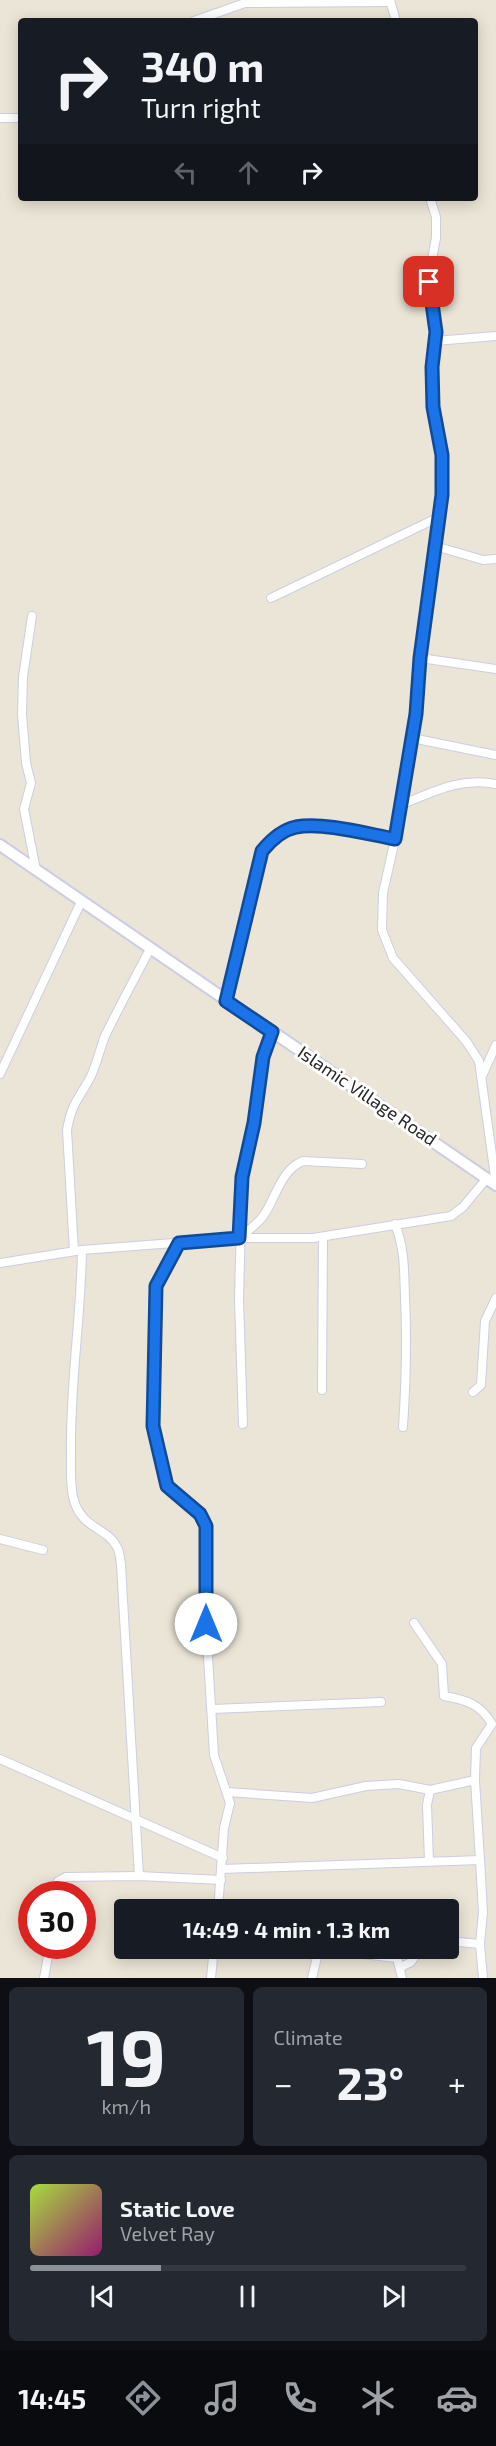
<!DOCTYPE html>
<html lang="en">
<head>
<meta charset="utf-8">
<style>
	:root { --surface:#171b24; --page:#242831; --text:#f1f3f6; --muted:#9ea1a6; --line:#363941; --accent:#8c9099 }
	body { margin:0; font-family:"Exo 2",sans-serif; background:var(--page); color:var(--text); height:100vh; display:flex; flex-direction:column; font-size:22px; white-space:nowrap }
	* { box-sizing:border-box; margin:0 }
	p { font-size:20px; color:var(--muted) }
	.icon { flex:none; width:33px; height:33px; fill:none; stroke:currentColor; stroke-width:2; stroke-linecap:round; stroke-linejoin:round }
	.map { position:relative; height:1978px; overflow:hidden }
	.drawer { display:flex; flex-direction:column; gap:9px; padding:9px; background:#0d0f14; flex:1 }
	.drawer>* { flex:none }
	.top-card { position:absolute; left:18px; top:18px; width:460px; height:183px; border-radius:6px; box-shadow:0 3px 15px #0003; background:#171b24; color:var(--text); overflow:hidden }
	.speed { position:absolute; left:18px; top:1881px; display:flex; gap:12px; font-size:30px; font-weight:700; text-align:center }
	.speed>* { display:grid; place-content:center; width:78px; height:78px; border-radius:50%; background:var(--surface); box-shadow:0 3px 15px #0003; line-height:1 }
	.speed .limit { border:9px solid #d22; background:#fff; color:#111 }
	.pin { position:absolute; display:grid; place-items:center; width:51px; height:51px; color:#fff; margin:-26px; border-radius:12px; box-shadow:0 3px 9px #0006 }
	.me { position:absolute; width:66px; margin:-33px; rotate:0deg; stroke-linejoin:round; filter:drop-shadow(0 0 4px #0008) }
	.turn { display:flex; align-items:center; gap:21px; height:126px; padding:0 24px; font-size:27px }
	.turn .icon { width:78px; height:78px; stroke-width:2.5 }
	.turn b { display:block; font-size:42px; line-height:51px }
	.lanes { display:flex; align-items:center; height:57px; padding:0 24px; background:#0003; justify-content:center; gap:30px; direction:ltr }
	.lanes .off { opacity:.35 }
	.big { font-size:45px; font-weight:700; line-height:1.1 }
	.drawer .tile { flex:1; display:flex; flex-direction:column; justify-content:center; gap:9px; min-width:0; padding:0 21px; border-radius:9px; background:var(--page) }
	.drawer .dial { align-items:center; gap:0 }
	.dial b { font-size:78px; line-height:1 }
	.song { display:flex; align-items:center; gap:18px }
	.cover { width:72px; height:72px; border-radius:9px; background:linear-gradient(135deg,hsl(80 70% 55%),hsl(320 70% 35%)) }
	.played { height:6px; border-radius:3px; background:linear-gradient(90deg,var(--accent) 30%,var(--line) 30%) }
	.keys { display:flex; justify-content:space-around; direction:ltr }
	.heat { display:flex; justify-content:space-between; align-items:center; font-size:33px; direction:ltr }
	.drawer .tiles { flex:1; display:grid; gap:9px; grid-template-columns:1fr 1fr }
	.tile:last-child { grid-column:span 2 }
	.trip { position:absolute; left:114px; top:1899px; width:345px; height:60px; border-radius:6px; background:var(--surface); box-shadow:0 3px 15px #0003; font-weight:700; line-height:60px; text-align:center }
	.menu { display:flex; height:96px; justify-content:space-around; align-items:center; background:#090b0e; color:var(--muted) }
	.menu .icon { width:42px; height:42px }
	.menu .on { color:var(--accent) }
	.menu b { font-size:27px; color:var(--text) }
	.map>svg:first-child { display:block }
	.lines { fill:none; stroke-linecap:round; stroke-linejoin:round }
	.street-casing { stroke:#cccde2; stroke-width:10 }
	.secondary-casing { stroke:#cccde2; stroke-width:14 }
	.street { stroke:#fff; stroke-width:8 }
	.secondary { stroke:#fff; stroke-width:10 }
	.route-casing { stroke:#114b97; stroke-width:15 }
	.route { stroke:#1a73e8; stroke-width:10 }
	.labels { text-anchor:middle; stroke-width:6; stroke-linejoin:round; paint-order:stroke }
	.street-label { font-size:18px; fill:#272727; stroke:#fff }
</style>
</head>
<body>
<div class="map">
<svg width="496" height="1978" viewBox="0 0 496 1978">
	<rect width="100%" height="100%" fill="#ebe5d7"/>
	<g class="lines">
		<defs>
			<g id="street">
				<polyline points="390,0 396,21"/>
				<polyline points="194,21 245,3 390,2"/>
				<polyline points="0,118 21,118"/>
				<polyline points="430,198 436,217 436,238 430,270 436,332 432,367 433,407 442,455 442,495 420,658 416,714 403,804 383,893 382,930 393,958 466,1041 479,1061 496,1184"/>
				<polyline points="435,341 496,336"/>
				<polyline points="435,546 483,560 496,559"/>
				<polyline points="271,598 439,517"/>
				<polyline points="32,616 23,677 22,714 26,763 31,783 24,809 36,870"/>
				<polyline points="420,658 496,669"/>
				<polyline points="412,738 496,755"/>
				<path d="M 403,804 C 435,791 461,777 496,784"/>
				<path d="M 226,1001 L 257,863 C 278,807 350,830 395,839"/>
				<polyline points="0,1074 81,902"/>
				<polyline points="482,1076 496,1045"/>
				<path d="M 395,1224 C 405,1249 404,1271 405,1297 C 407,1340 406,1383 403,1427"/>
				<path d="M 239,1238 C 247,1231 258,1224 264,1215 C 276,1197 281,1170 303,1161 L 362,1164"/>
				<polyline points="179,1243 156,1286 154,1426 167,1486 200,1514 206,1526 206,1624 214,1755 230,1803 224,1828 218,1910"/>
				<path d="M 82,1250 C 81,1317 70,1384 71,1451 C 71,1466 70,1482 73,1497 C 81,1530 106,1526 117,1547 C 120,1552 120,1559 121,1565 L 139,1876"/>
				<path d="M 74,1251 L 67,1130 C 72,1102 79,1099 91,1076 C 97,1063 100,1049 105,1036 C 119,1007 135,978 150,949"/>
				<polyline points="0,1263 82,1250 239,1238 313,1238 451,1216 463,1207 487,1178"/>
				<polyline points="322,1390 323,1237"/>
				<polyline points="473,1392 481,1385 485,1321 496,1298"/>
				<polyline points="243,1424 239,1299 242,1177 254,1123 263,1057 272,1032"/>
				<polyline points="0,1539 43,1550"/>
				<path d="M 414,1623 L 442,1664 L 444,1696 C 467,1700 480,1704 492,1724 L 476,1748 L 475,1780 L 430,1790"/>
				<polyline points="212,1709 381,1702"/>
				<polyline points="0,1759 223,1858"/>
				<polyline points="475,1780 480,1860"/>
				<polyline points="227,1792 312,1798 366,1786 399,1784 430,1790 427,1805 429,1861"/>
				<polyline points="222,1869 480,1860 483,1912 480,1944"/>
				<polyline points="54,1894 58,1881 66,1877 139,1876 221,1880"/>
				<polyline points="448,1941 480,1944 483,1978"/>
				<polyline points="319,1949 397,1958 402,1978"/>
				<polyline points="401,1967 411,1962 421,1948"/>
				<polyline points="44,1978 50,1946"/>
				<polyline points="211,1978 214,1948"/>
				<polyline points="312,1978 319,1949 314,1948"/>
			</g>
			<polyline id="secondary" points="0,845 496,1185"/>
		</defs>
		<use href="#street" class="street-casing"/>
		<use href="#secondary" class="secondary-casing"/>
		<use href="#street" class="street"/>
		<use href="#secondary" class="secondary"/>
	</g>
	<g class="lines">
		<defs>
			<path id="route" d="M 206,1624 L 206,1526 L 200,1514 L 167,1486 L 153,1426 L 156,1286 L 179,1243 L 239,1238 L 242,1177 L 254,1123 L 263,1057 L 272,1032 L 226,1001 L 262,851 C 271,840 282,830 296,827 C 324,822 367,834 395,839 L 416,714 L 420,658 L 442,495 L 442,455 L 433,407 L 432,367 L 436,332 L 429,282"/>
		</defs>
		<use href="#route" class="route-casing"/>
		<use href="#route" class="route"/>
	</g>
	<g class="labels">
		<g class="street-label">
			<text transform="translate(367 1096) rotate(34)" y="6">Islamic Village Road</text>
		</g>
	</g>
</svg>
<div class="speed"><div class="limit">30</div></div>
<div class="pin" style="left:429px;top:282px;background:#d93025"><svg class="icon" aria-label="arrive" viewBox="0 0 24 24"><path d="M6 21V4h12l-3 4 3 4H6"/></svg></div>
<svg class="me" style="left:206px;top:1624px" viewBox="-20 -20 40 40"><circle r="19" fill="#fff"/><path d="M0-13L10 11 0 6-10 11z" fill="#1a73e8"/></svg>
<div class="trip">14:49 · 4 min · 1.3 km</div>
<div class="top-card">
<div class="turn"><svg class="icon" aria-label="right" viewBox="0 0 24 24"><path d="M7 20v-9h11M14 6l5 5-5 5"/></svg><div><b>340 m</b>Turn right</div></div>
<div class="lanes"><svg class="icon off" aria-label="left" viewBox="0 0 24 24"><path d="M17 20v-9H6M10 6l-5 5 5 5"/></svg><svg class="icon off" aria-label="ahead" viewBox="0 0 24 24"><path d="M12 20V5M6 11l6-6 6 6"/></svg><svg class="icon" aria-label="right" viewBox="0 0 24 24"><path d="M7 20v-9h11M14 6l5 5-5 5"/></svg></div>
</div>
</div>
<section class="drawer">
<div class="tiles">
<div class="tile dial"><b>19</b><p>km/h</p></div>
<div class="tile"><p>Climate</p>
<div class="heat"><a>−</a><b class="big">23°</b><a>+</a></div>
</div>
<div class="tile">
<div class="song"><i class="cover"></i><div><b>Static Love</b><p>Velvet Ray</p></div></div>
<div class="played"></div>
<div class="keys"><svg class="icon" aria-label="previous" viewBox="0 0 24 24"><path d="M18 5L8 12l10 7zM5 5v14"/></svg><svg class="icon" aria-label="pause" viewBox="0 0 24 24"><path d="M8 5v14M16 5v14"/></svg><svg class="icon" aria-label="next" viewBox="0 0 24 24"><path d="M6 5l10 7-10 7zM19 5v14"/></svg></div>
</div>
</div>
</section>
<nav class="menu">
<b>14:45</b>
<svg class="icon on" aria-label="directions" viewBox="0 0 24 24"><path d="M12 3l9 9-9 9-9-9zM9 14v-3h6M13 9l2 2-2 2"/></svg>
<svg class="icon" aria-label="music" viewBox="0 0 24 24"><path d="M9 18V5l10-2v13"/><circle cx="6" cy="18" r="3"/><circle cx="16" cy="16" r="3"/></svg>
<svg class="icon" aria-label="phone" viewBox="0 0 24 24"><path d="M5 4h4l2 5-3 2q2 4 5 5l2-3 5 2v4C11 20 4 13 5 4z"/></svg>
<svg class="icon" aria-label="climate" viewBox="0 0 24 24"><path d="M12 3v18M4 7l16 10M4 17L20 7"/></svg>
<svg class="icon" aria-label="car" viewBox="0 0 24 24"><path d="M5 17H2v-5l4-1 3-4h7l3 4 3 1v5h-3M9 17h6M6 11h13"/><circle cx="7" cy="17" r="2"/><circle cx="17" cy="17" r="2"/></svg>
</nav>
</body>
</html>
